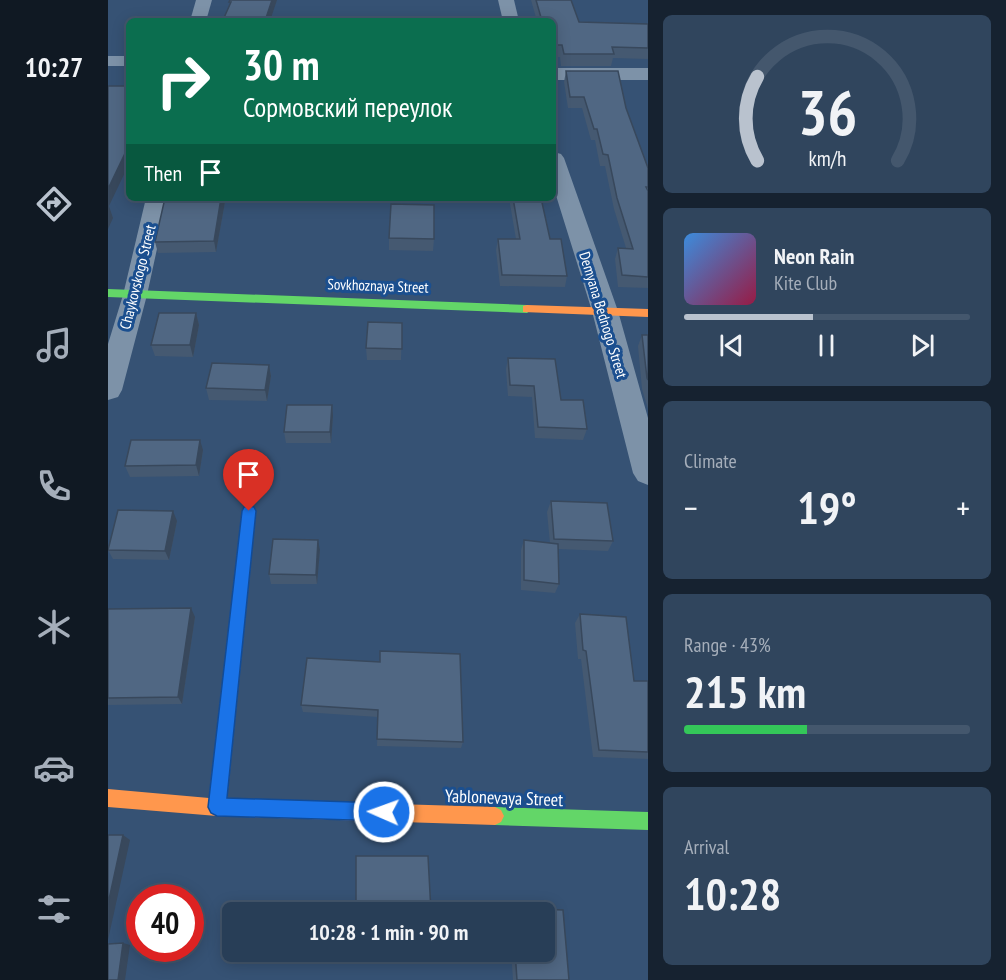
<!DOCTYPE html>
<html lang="en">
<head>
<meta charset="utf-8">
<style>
	:root { --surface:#283e57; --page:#30455d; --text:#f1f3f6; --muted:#a5aeba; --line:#44576d; --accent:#b9c2ce }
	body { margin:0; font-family:"PT Sans Narrow",sans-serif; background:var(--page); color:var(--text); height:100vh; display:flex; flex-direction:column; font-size:22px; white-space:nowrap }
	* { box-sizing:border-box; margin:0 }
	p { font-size:20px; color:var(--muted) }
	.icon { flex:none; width:33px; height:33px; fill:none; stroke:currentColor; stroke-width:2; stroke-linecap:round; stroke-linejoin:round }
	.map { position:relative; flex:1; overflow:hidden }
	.sheet { display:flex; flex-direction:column; gap:15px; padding:15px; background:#162230; width:358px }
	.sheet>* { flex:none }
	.guide { position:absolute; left:18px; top:18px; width:430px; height:183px; border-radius:9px; box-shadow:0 3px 15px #0003,0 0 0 2px var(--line); background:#0b6e4f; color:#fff; overflow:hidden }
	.speed { position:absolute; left:18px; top:884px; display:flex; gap:12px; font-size:30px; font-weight:700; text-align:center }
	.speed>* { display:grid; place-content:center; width:78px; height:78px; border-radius:50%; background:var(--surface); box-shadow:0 3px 15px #0003,0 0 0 2px var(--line); line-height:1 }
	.speed .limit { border:9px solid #d22; background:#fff; color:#111 }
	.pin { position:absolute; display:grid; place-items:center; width:51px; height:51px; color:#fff; margin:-62px -26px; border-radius:50% 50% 50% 0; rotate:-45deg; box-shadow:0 0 6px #0007 }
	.pin .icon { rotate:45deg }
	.me { position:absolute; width:66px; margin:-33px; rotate:272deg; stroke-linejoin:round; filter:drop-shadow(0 0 4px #0008) }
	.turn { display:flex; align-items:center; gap:21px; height:126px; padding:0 18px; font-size:27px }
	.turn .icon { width:78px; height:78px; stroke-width:2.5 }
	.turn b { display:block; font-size:42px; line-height:51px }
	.then { display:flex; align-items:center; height:57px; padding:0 18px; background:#0003; gap:12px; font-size:22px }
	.big { font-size:45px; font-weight:800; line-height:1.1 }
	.sheet .card { flex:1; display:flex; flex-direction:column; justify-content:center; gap:9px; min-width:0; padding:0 21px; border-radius:9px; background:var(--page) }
	.sheet .dial { align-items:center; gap:0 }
	.dial svg { height:156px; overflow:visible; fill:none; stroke:var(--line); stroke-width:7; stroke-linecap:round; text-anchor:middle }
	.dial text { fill:var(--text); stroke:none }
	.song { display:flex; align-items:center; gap:18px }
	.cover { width:72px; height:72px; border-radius:9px; background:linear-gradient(135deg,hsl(210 70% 55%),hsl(340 70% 35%)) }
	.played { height:6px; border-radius:3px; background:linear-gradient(90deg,var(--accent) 45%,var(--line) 45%) }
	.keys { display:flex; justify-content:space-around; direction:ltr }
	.heat { display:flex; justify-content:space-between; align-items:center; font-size:33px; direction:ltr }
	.charge { height:9px; border-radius:4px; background:linear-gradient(90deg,#34c759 43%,var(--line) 0) }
	.trip { position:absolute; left:114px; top:902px; width:333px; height:60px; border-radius:9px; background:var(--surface); box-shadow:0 3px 15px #0003,0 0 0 2px var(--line); font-weight:800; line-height:60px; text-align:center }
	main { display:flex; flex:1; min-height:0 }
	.tab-bar { display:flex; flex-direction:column; width:108px; justify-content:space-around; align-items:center; background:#101923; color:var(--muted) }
	.tab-bar .icon { width:42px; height:42px }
	.tab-bar .current { color:var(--accent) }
	.tab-bar b { font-size:27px; color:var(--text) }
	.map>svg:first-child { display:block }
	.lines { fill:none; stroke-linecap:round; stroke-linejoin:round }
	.street { fill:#7d92a8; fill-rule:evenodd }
	.fast { fill:#63d668; fill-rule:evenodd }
	.slow { fill:#ff974d; fill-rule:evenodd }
	.wall { fill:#455971 }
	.shaded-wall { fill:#38485c }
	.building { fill:#506783; stroke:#38485c; stroke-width:1.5 }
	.route { fill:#1a73e8; stroke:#114b97; stroke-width:1.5 }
	.labels { text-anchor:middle; stroke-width:6; stroke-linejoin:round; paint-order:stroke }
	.street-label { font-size:15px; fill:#fff; stroke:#1b4f8f }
	.near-street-label { font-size:18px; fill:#fff; stroke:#1b4f8f }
</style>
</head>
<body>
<main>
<nav class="tab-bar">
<b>10:27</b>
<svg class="icon current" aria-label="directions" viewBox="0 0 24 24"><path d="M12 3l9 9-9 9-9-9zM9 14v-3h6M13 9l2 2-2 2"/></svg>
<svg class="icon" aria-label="music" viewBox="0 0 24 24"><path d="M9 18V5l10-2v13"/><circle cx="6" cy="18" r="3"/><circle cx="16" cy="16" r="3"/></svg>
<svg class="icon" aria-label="phone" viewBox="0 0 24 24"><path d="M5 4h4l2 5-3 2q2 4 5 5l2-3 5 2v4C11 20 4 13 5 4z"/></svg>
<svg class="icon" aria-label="climate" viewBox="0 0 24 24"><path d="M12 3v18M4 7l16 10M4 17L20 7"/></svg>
<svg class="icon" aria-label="car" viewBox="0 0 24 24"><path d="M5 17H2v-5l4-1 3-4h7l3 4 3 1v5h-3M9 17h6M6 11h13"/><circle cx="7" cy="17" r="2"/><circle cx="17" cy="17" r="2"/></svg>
<svg class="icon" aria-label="filters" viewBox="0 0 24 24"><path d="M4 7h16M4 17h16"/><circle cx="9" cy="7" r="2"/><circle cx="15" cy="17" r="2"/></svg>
</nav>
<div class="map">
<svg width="540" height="980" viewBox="0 0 540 980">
	<rect width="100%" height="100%" fill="#365274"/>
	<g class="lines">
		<g class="street">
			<polygon points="88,0 104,0 98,21 82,21"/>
			<polygon points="390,0 406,0 411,21 395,21"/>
			<rect x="0" y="56" width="21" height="10"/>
			<rect x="446" y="68" width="94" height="12"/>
			<polygon points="446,152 453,154 456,158 510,311 540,418 540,485 530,481 525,473 484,311 446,189"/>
			<polygon points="38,198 60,198 39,295 14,390 10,397 0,400 0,344 15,295"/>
		</g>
		<g class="fast">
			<polygon points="0,289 419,305 425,309 419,313 0,297"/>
			<polygon points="387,807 540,812 540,830 387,825 381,822 378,816 381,810"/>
		</g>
		<g class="slow">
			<polygon points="419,305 540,309 540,317 415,312 415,306"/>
			<polygon points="141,505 146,507 148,511 119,799 387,807 393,810 396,816 393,822 387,825 109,816 0,807 0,789 101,798 134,511 136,507"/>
		</g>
	</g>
	<g class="wall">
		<polygon points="423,0 463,0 471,22 540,24 540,59 505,58 503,66 453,66 452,57 446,57 446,21 429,21"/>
		<polygon points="458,71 518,108 540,168 540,288 510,287 507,259 510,248 518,248 506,209 497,166 492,166 487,140 483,140 474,108 460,108 456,82"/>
		<polygon points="57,198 132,198 130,203 117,202 108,252 50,253 47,242"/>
		<polygon points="401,198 433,198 442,239 459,276 457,287 392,286 388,250 390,239 408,239"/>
		<polygon points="281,238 326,239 325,251 281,250"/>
		<polygon points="88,313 91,325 85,357 47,356 43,345"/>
		<polygon points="294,323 293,360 259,360 258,348"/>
		<polygon points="534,335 540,335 540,409 534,389 530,346"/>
		<polygon points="400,358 453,400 479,429 475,440 427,438 424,397 400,396 398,369"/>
		<polygon points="161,365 163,376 159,401 101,400 98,388"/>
		<polygon points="224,405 225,416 223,443 178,443 176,432"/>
		<polygon points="95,450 91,476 22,477 17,466"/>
		<polygon points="443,501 505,541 500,551 450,549 451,584 447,593 413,590 413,550 416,540 442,543 439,512"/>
		<polygon points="69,521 61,560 5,559 0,550"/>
		<polygon points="212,550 209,584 163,584 161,574"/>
		<polygon points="0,609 87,617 74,704 0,705"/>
		<polygon points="472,614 526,681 540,681 540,759 485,757 473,659 470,659 467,623"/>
		<polygon points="272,662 355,742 353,748 269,746 270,717 195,712 193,705"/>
		<polygon points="405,908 455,910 461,980 405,980 403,951 436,951 436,912 401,912"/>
	</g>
	<g class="shaded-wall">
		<polygon points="164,0 169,0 162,21 157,21"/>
		<polygon points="21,145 21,164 1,206 5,218 0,229 0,189"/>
		<polygon points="113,198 116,198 117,202 108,252 106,241"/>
		<polygon points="88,313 91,325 85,357 82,345"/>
		<polygon points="161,365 163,376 159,401 157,390"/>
		<polygon points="224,405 225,416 223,443 222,432"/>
		<polygon points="92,440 95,450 91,476 88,465"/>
		<polygon points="65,511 69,521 61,560 57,551"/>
		<polygon points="210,540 212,550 209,584 208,575"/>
		<polygon points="83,608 87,617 74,704 70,697"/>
		<polygon points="15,835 22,840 0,940 0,904"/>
		<polygon points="15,943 22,945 17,980 10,980"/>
	</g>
	<g class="building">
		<polygon points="122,0 164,0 157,21 115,20 123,2 121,2"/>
		<polygon points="428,0 463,0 471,22 540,24 540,48 504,47 506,54 456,54 454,45 446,45 446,21 434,21"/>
		<polygon points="458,71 510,71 518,108 540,168 540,187 538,187 540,191 540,277 514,275 510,248 525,249 509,198 500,155 495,154 489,129 486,129 476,97 462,97"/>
		<polygon points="0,86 21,86 21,145 0,189"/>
		<polygon points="57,198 113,198 106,241 47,242"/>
		<polygon points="405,198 433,198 442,239 453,239 459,276 394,275 390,239 412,239"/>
		<polygon points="283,204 326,205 326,239 281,238"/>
		<polygon points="51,313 88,313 82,345 43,345"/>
		<polygon points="260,322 294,323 294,349 258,348"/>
		<polygon points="534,335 540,335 540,380 539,378"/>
		<polygon points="400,358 447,359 453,400 475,400 479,429 430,427 426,386 402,385"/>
		<polygon points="104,363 161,365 157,390 98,388"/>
		<polygon points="179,405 224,405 222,432 176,432"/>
		<polygon points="23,440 92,440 88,465 17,466"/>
		<polygon points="443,501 499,503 505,541 446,539"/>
		<polygon points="10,510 65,511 57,551 0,550"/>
		<polygon points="165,539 210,540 208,575 161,574"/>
		<polygon points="416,540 450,544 451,584 416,580"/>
		<polygon points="83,608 70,697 0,698 0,609"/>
		<polygon points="472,614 518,617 526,681 540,681 540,752 491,750 478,651 475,650"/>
		<polygon points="272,651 352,654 355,742 269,739 270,710 193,705 199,658 272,662"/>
		<polygon points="0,835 15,835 0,904"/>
		<polygon points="248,856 320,856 323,912 248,912"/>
		<polygon points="405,908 455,910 461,980 409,980 407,951 436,951 436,912 405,912"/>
		<polygon points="15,943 10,980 0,980 0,944"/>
	</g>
	<polygon class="route" points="141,506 146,507 148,511 119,798 276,803 283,806 285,812 283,818 276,821 109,816 103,813 100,807 134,511 136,507"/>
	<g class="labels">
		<g class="street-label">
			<text transform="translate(30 277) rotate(-76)" y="5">Chaykovskogo Street</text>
			<text transform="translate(270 286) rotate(2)" y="5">Sovkhoznaya Street</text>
			<text transform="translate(495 315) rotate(73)" y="5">Demyana Bednogo Street</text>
		</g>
		<g class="near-street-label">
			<text transform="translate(396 798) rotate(2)" y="6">Yablonevaya Street</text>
		</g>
	</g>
</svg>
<div class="speed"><div class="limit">40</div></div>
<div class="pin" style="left:141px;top:511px;background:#d93025"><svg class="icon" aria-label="arrive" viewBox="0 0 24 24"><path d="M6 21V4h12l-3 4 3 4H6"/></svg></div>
<svg class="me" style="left:276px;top:812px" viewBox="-20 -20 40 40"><circle r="17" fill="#1a73e8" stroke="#fff" stroke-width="3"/><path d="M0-11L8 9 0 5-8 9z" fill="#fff"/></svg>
<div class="trip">10:28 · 1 min · 90 m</div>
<div class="guide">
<div class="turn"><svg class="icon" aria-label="right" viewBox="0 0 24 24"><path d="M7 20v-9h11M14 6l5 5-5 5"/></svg><div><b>30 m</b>Сормовский переулок</div></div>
<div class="then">Then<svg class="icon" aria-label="arrive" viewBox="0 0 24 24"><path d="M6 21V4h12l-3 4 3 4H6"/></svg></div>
</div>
</div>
<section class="sheet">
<div class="card dial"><svg viewBox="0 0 100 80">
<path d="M14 69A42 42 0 1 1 86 69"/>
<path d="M14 69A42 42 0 0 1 14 26" stroke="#b9c2ce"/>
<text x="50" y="56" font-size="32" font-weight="700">36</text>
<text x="50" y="72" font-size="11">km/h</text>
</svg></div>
<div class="card">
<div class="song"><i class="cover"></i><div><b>Neon Rain</b><p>Kite Club</p></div></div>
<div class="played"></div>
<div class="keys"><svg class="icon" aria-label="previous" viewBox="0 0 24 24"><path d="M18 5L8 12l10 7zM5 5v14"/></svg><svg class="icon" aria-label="pause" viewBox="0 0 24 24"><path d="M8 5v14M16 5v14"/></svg><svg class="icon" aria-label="next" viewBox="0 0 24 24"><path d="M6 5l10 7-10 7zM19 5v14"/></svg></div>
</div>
<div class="card"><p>Climate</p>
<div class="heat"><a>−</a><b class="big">19°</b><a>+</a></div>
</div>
<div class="card"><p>Range · 43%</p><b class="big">215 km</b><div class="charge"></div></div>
<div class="card"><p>Arrival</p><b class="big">10:28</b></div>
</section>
</main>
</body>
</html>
